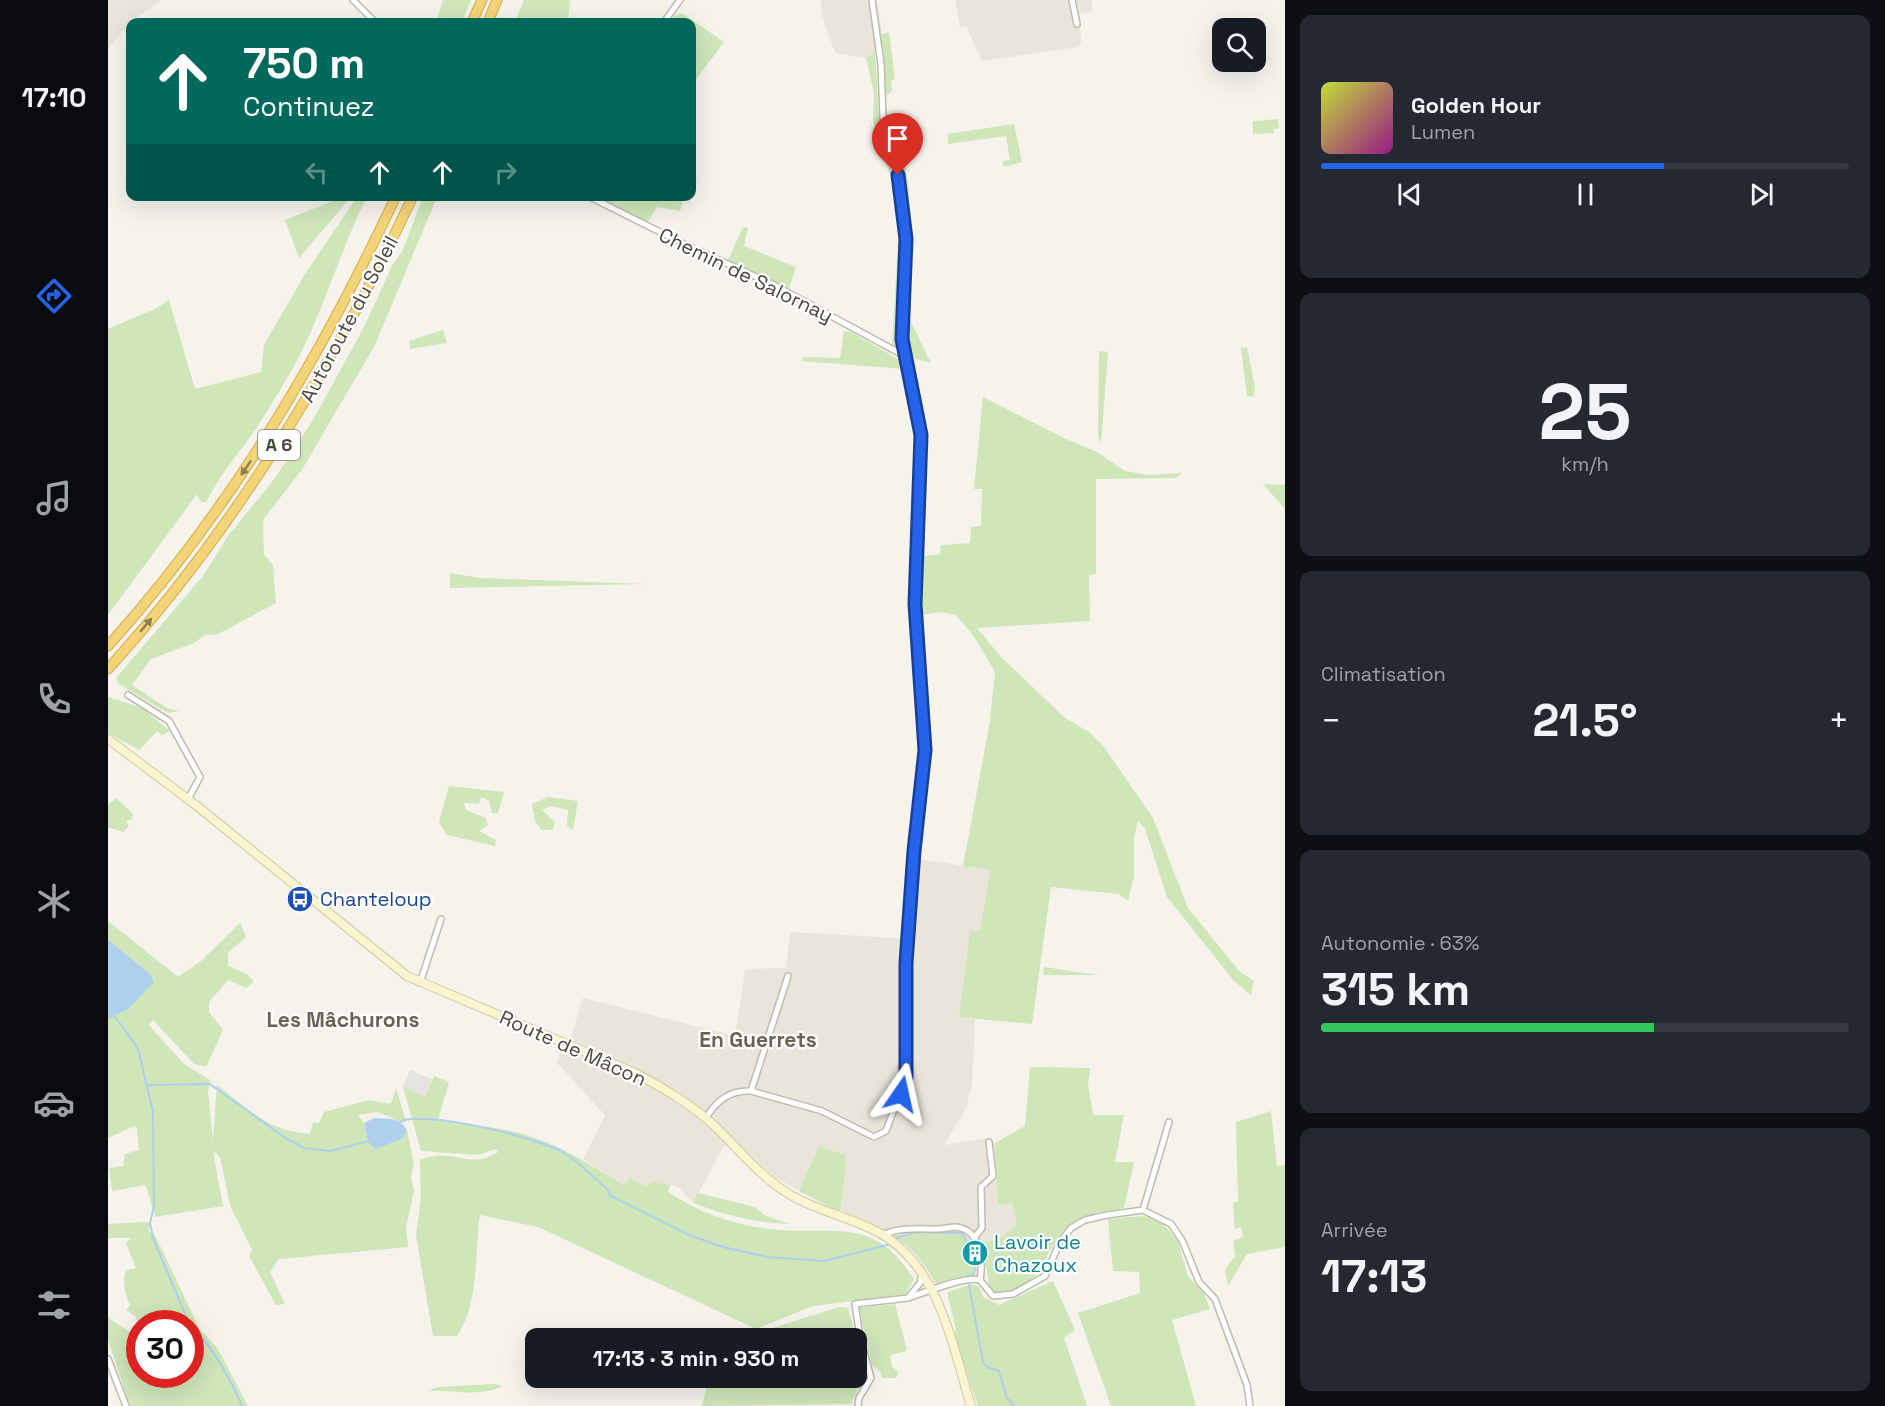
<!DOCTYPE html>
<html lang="fr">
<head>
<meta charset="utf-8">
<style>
	:root { --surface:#171b24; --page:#242831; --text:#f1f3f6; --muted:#9ea1a6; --line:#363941; --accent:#2563eb }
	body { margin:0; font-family:"Space Grotesk",sans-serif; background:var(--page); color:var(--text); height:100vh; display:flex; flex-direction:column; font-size:22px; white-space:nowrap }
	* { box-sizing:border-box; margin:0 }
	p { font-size:20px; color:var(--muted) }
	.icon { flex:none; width:33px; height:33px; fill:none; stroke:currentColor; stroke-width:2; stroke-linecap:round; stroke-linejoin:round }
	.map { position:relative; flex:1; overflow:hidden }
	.sheet { display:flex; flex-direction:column; gap:15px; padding:15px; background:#0d0f14; width:600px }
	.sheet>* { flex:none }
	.guide { position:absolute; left:18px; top:18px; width:570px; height:183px; border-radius:12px; box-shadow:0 6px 24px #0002; background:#00695c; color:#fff; overflow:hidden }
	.buttons { position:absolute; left:1104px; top:18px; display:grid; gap:12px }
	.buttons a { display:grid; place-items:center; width:54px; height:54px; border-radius:12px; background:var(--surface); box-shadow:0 6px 24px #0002; font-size:30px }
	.speed { position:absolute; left:18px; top:1310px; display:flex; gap:12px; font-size:30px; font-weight:700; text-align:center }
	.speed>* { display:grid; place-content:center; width:78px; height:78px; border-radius:50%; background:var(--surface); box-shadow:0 6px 24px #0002; line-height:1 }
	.speed .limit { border:9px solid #d22; background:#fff; color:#111 }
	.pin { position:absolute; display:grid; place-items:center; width:51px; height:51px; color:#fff; margin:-62px -26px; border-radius:50% 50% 50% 0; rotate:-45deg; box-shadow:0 0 6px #0007 }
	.pin .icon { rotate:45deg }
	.me { position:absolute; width:66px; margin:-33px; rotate:11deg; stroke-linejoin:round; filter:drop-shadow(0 0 4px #0008) }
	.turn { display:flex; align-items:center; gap:21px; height:126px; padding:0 18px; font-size:27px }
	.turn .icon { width:78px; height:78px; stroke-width:2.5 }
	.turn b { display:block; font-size:42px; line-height:51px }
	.lanes { display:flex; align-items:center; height:57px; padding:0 18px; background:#0003; justify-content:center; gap:30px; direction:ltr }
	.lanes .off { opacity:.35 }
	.big { font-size:45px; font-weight:600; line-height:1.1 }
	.sheet .widget { flex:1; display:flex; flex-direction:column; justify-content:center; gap:9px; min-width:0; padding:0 21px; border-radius:12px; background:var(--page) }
	.sheet .dial { align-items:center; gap:0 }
	.dial b { font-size:78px; line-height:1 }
	.song { display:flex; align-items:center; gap:18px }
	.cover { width:72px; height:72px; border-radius:9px; background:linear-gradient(135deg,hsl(70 70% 55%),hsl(310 70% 35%)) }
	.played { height:6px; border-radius:3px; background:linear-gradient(90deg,var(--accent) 65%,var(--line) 65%) }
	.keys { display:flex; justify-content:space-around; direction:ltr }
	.heat { display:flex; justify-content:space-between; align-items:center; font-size:33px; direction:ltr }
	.charge { height:9px; border-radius:4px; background:linear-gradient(90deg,#34c759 63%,var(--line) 0) }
	.trip { position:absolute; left:417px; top:1328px; width:342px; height:60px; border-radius:12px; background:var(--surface); box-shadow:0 6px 24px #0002; font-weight:600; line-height:60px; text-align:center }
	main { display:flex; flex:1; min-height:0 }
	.dock { display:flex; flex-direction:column; width:108px; justify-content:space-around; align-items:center; background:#090b0e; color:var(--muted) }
	.dock .icon { width:42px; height:42px }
	.dock .current { color:var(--accent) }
	.dock b { font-size:27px; color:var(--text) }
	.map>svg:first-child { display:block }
	.residential { fill:#e9e5db }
	.green { fill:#cee6b8; fill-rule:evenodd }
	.parking { fill:#e4e3e0 }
	.water { fill:#aecfed }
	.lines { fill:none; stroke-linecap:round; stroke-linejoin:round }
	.stream { stroke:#aecfed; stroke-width:2 }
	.street-casing { stroke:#c0bbaf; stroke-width:8 }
	.secondary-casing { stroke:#d1c89f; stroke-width:10 }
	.highway-casing { stroke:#d4aa47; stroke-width:11 }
	.street { stroke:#fff; stroke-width:5 }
	.secondary { stroke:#fbf4d0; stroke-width:8 }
	.highway { stroke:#f4d478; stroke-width:9 }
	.oneway { fill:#8d7e53 }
	.route-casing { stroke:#184099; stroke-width:15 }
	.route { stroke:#2563eb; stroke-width:10 }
	.labels { text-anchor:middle; stroke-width:4.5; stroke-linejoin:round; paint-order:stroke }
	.shield { fill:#fff; stroke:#807c75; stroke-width:1.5 }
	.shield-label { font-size:18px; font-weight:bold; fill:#49443a }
	.street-label { font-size:20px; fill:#49443a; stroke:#fff }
	.transit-label { font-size:20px; fill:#164399; stroke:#fff; text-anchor:start }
	.culture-label { font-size:20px; fill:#0d838f; stroke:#fff; text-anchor:start }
	.neighbourhood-label { font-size:21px; font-weight:bold; fill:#6b6352; stroke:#fff }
</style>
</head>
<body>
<main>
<nav class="dock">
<b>17:10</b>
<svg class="icon current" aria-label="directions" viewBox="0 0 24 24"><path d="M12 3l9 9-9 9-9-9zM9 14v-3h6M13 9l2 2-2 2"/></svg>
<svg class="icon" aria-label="music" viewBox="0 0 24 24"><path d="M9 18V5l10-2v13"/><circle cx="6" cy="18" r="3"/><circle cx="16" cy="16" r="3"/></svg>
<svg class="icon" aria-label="phone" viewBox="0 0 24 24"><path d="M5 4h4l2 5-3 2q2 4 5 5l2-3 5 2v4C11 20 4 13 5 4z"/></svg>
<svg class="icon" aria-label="climate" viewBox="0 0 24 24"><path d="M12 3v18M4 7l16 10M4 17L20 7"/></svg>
<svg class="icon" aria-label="car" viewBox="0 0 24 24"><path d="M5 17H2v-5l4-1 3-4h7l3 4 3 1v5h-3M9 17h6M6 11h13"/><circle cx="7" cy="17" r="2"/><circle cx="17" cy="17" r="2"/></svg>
<svg class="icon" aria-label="filters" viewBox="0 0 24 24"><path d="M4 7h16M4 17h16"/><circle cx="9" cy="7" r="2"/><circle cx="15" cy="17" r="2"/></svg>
</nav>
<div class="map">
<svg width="1177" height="1406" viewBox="0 0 1177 1406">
	<rect width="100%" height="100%" fill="#f5f3ec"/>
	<g class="residential">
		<polygon points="0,0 54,0 22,22 0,49"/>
		<polygon points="713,0 769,0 774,34 767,52 758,58 727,53 713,12"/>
		<polygon points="847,0 984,0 984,12 971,14 973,42 970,47 874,61 858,26 852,27"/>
		<polygon points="812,859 882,870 872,931 862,930 852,1017 867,1019 864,1084 858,1108 836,1145 880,1138 887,1143 890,1205 904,1203 909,1225 891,1239 875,1243 879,1265 867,1273 862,1248 825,1232 805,1232 785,1236 732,1212 737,1177 711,1146 691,1191 665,1176 634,1146 616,1146 585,1203 569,1186 545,1182 537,1186 515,1185 475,1159 497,1115 449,1063 454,1048 463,1037 475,998 627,1036 637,971 639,969 678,968 682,932 806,939 809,869"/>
	</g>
	<g class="green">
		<polygon points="335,0 363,0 354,22 328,22"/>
		<polygon points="416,0 462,0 460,20 426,19 425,22 407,22"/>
		<polygon points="574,13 616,42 584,85 584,22 562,22 568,15"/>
		<polygon points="781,32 787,79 783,81 784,91 778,96 772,39 774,34"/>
		<polygon points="767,52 771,117 787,176 795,227 790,328 792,350 784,345 791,226 785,184 765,120 766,93 758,58"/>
		<polygon points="1170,119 1171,128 1165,129 1166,133 1145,134 1145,121"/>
		<polygon points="906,124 914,162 896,167 894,161 902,160 898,136 840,144 840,134"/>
		<polygon points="787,147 794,149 800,181 806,252 801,256 793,177"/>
		<polygon points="238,196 243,197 191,258 177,220"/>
		<path d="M 249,197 L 259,197 C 237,240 223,286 203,331 C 189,364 168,397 149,427 C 131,453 113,473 98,502 L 93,502 L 89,494 L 0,615 L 0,329 L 47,309 L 61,300 L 87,389 L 153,372 L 156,345 L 197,274 Z"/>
		<polygon points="315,197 329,197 267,345 195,468 155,520 156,555 165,565 168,603 110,634 97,635 86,643 43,659 24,685 59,708 71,711 60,713 11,684 8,678 95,576 120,536 167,478 206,418 255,329 285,264 295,250"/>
		<polygon points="487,197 561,197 575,202 572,211 549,207 539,223"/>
		<polygon points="635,227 640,228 636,246 688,267 681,289 620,260"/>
		<polygon points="799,308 802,320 823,363 802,357 798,351"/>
		<polygon points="335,330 339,343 302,349 301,341"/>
		<polygon points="736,331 743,332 790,359 795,369 694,361 694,357 732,358"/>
		<polygon points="1139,347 1147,388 1145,397 1139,396 1133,348"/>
		<polygon points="991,351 1000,352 993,443 990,436"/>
		<polygon points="875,397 958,439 989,452 1017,471 1041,475 1074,473 1068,478 988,479 988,574 981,575 982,621 869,628 893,657 957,718 981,732 996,747 1045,818 1080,908 1132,972 1146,981 1143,995 1126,981 1059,897 1037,829 1030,821 1026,838 1026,876 1020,901 1011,894 943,887 924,1024 851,1017 862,930 872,931 882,870 855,866 882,721 887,672 865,635 848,615 832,612 812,615 815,556 832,554 833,545 862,543 863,527 873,526 874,489 866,489"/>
		<polygon points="1155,484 1177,485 1177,509"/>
		<polygon points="342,573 372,578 537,584 342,588"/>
		<polygon points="0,697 34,708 62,731 54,735 49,731 31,750 0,733"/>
		<polygon points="341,786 396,792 390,813 384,813 381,801 373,797 371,804 356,803 358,810 378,818 380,825 371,831 388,840 387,846 339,835 331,822"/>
		<polygon points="440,797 470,801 465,830 459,826 460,810 443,806 434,810 447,822 445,830 433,830 427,821 424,804"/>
		<polygon points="8,798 25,814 24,819 18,821 21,826 15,832 0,827 0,805"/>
		<path d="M 0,921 L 70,977 L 93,961 L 132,923 L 138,937 L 120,953 L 120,966 L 139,974 L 146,982 L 138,988 L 120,980 L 101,1002 L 101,1012 L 115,1030 L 98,1067 L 86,1064 L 45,1020 L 41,1025 L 76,1064 L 102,1080 L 100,1092 L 105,1141 L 109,1085 C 141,1109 159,1131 202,1134 L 205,1123 L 211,1123 L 216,1112 L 261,1100 L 283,1104 L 288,1088 L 298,1121 L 295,1123 L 270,1112 L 250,1115 L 256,1123 L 260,1142 L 295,1138 L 299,1130 L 306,1163 L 303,1177 L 306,1191 L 298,1227 L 300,1247 L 171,1259 L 162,1272 L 177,1304 L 168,1305 L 141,1256 L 144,1250 L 122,1205 L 112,1157 L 105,1151 L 115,1206 L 47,1217 L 38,1185 L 4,1191 L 1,1168 L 15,1166 L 17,1154 L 31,1150 L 29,1128 L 26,1126 L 0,1138 Z"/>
		<polygon points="936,967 990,975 935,975"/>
		<path d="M 922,1067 L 982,1068 L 980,1084 L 985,1115 L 1016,1115 L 1007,1162 L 1026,1162 L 1016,1208 C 998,1211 974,1214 959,1227 C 932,1252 939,1290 887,1292 L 881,1286 L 875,1243 L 891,1239 L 909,1225 L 904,1203 L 890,1205 L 887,1143 L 917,1126 Z"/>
		<path d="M 326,1076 L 341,1082 L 330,1120 C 354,1123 379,1126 403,1131 C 444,1140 480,1163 515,1185 L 522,1178 L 537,1186 L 545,1182 L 562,1185 L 560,1192 C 595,1215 631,1227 673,1230 C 733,1234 767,1218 806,1279 L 798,1294 L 705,1306 L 648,1329 L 430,1227 L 372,1215 C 366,1253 372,1303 349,1336 L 325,1336 L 308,1235 L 313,1197 L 312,1160 C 343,1146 361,1171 390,1152 L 387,1149 L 371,1155 L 313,1151 L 295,1087 L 317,1096 Z"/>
		<polygon points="1163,1111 1169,1166 1177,1165 1177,1247 1139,1254 1120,1286 1117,1270 1127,1256 1125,1241 1135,1237 1133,1227 1127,1229 1125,1203 1130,1201 1128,1122"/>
		<polygon points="711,1146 737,1155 737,1177 732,1212 691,1191"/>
		<path d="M 590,1193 L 647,1207 L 656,1215 L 682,1224 C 648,1223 617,1215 585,1203 Z"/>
		<polygon points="1037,1216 1055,1224 1070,1241 1080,1277 1096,1293 1102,1309 1064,1320 1088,1406 1003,1406 970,1313 1032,1293 1031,1272 1005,1271 1000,1219"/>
		<path d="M 36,1222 L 42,1223 L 41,1232 L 47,1235 L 91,1328 L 110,1349 L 140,1406 L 23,1406 L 21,1403 L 0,1340 L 0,1318 L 22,1332 L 31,1324 L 27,1316 L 18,1310 L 22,1305 C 17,1294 14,1282 18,1270 L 28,1268 L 18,1243 L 23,1238 L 0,1238 L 0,1224 ZM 32,1323 L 82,1323 L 82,1374 L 32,1374 Z"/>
		<path d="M 805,1232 L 847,1232 L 856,1234 L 862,1248 L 867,1273 L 828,1284 C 816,1264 805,1247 785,1236 Z"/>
		<polygon points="945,1281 967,1330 956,1338 979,1406 870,1406 845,1335 848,1330 839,1292 865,1284 871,1287 875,1297 891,1305"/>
		<polygon points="787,1304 799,1351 782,1355 784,1367 791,1372 788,1378 774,1378 772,1371 764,1365 751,1308"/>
		<polygon points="731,1307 740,1308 760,1380 749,1391 743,1404 594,1406 601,1377 748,1377 748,1338 649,1338 668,1327"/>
		<path d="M 386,1384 L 395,1386 C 370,1398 345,1389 320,1391 L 329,1387 Z"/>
	</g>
	<polygon class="parking" points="302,1070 324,1079 317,1096 295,1087"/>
	<g class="water">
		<polygon points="0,940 42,974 46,982 20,1009 0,1019"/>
		<path d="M 266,1118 C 280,1119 291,1117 299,1130 L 295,1138 L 268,1149 L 260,1142 L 256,1123 Z"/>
	</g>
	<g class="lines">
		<g class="stream">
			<polyline points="5,1014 30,1048 45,1112 46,1206 42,1223 45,1238 81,1323"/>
			<polyline points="40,1085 102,1084 176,1137 196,1148 222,1151 261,1141"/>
			<path d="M 291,1122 C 313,1109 435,1138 458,1154 C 473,1164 486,1178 500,1190 L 501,1195 L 579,1234 L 615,1247 L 660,1257 L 716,1261 L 783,1244"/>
			<path d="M 786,1239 L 807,1232 L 853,1233 C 862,1242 869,1261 866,1274 L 859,1276"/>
			<polyline points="861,1285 875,1362 879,1367 891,1371 899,1398 906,1406"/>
			<path d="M 82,1324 C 106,1349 121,1375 134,1406"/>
		</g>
		<defs>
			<g id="street">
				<polyline points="245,0 267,22"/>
				<polyline points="964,0 969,24"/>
				<polyline points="556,22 572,0"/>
				<polyline points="480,196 578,245 666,285 795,355"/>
				<polyline points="20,695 61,721 92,777 80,799"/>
				<polyline points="312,983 333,919"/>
				<polyline points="643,1091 680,976"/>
				<path d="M 598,1118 C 609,1100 622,1090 643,1091 L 714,1111 L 766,1137 L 778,1131 L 798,1077 L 798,963 L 806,851 L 817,750 L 807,604 L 813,435 L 801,365 L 795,355 L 798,239 L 790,175 L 775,117 L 773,64 L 764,0"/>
				<polyline points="1035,1210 1061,1122"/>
				<path d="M 775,1235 C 792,1227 811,1229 830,1229 C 836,1229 842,1227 848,1227 C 874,1230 875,1261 872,1280"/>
				<polyline points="866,1238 874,1228 873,1187 885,1176 881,1142"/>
				<path d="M 814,1274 L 812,1283 L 800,1298 C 815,1293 859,1275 872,1280"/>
				<polyline points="872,1280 885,1296 905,1294 937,1276 952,1242 963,1228 977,1220 999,1215 1035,1210 1063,1224 1074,1240 1091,1282 1107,1299 1139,1385 1142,1406"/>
				<polyline points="0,1359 18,1406"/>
				<polyline points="750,1406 751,1398 763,1378 752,1337 747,1304 800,1298"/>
			</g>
			<path id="secondary" d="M 0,739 L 89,806 L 299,976 L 527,1073 C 553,1087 578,1101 600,1120 C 624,1141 643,1167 669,1186 C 698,1208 736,1215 768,1231 C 831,1263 844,1345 863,1406"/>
			<g id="highway">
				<polyline points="364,22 374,0"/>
				<polyline points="380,22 389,0"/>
				<path d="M 0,646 C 121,512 212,359 288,196"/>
				<path d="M 0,669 C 128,528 224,368 305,196"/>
			</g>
		</defs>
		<use href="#street" class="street-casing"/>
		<use href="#secondary" class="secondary-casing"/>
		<use href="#highway" class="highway-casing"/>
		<use href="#street" class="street"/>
		<use href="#secondary" class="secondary"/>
		<use href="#highway" class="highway"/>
	</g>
	<defs><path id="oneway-solid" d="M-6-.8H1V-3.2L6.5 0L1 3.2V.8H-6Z" transform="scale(1.5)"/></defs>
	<g class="oneway">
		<use href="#oneway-solid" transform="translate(138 468) rotate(124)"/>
		<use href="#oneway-solid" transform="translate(38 625) rotate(-50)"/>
	</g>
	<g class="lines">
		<defs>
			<polyline id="route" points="790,175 798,239 794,339 813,435 807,604 817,750 806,851 798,963 798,1077 793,1094"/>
		</defs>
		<use href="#route" class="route-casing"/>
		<use href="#route" class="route"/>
	</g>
	<defs>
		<symbol id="bus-disc" viewBox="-11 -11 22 22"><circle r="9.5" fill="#1a4fb4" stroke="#fff"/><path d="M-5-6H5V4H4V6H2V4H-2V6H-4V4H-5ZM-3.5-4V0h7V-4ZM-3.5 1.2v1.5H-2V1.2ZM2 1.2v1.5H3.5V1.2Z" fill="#fff"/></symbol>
		<symbol id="building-disc" viewBox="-11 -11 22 22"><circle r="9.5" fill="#0f9aa8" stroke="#fff"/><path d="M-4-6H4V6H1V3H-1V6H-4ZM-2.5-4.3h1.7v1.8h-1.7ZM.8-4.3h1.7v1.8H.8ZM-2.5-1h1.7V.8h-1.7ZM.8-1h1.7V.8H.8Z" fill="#fff"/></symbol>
	</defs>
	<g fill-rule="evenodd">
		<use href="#bus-disc" x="177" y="884" width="30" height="30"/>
		<use href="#building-disc" x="852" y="1238" width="30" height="30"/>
	</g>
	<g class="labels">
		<rect class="shield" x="150" y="430" width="42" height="30" rx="4.5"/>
		<g class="shield-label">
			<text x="171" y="451">A 6</text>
		</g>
		<g class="street-label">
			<text transform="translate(638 275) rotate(26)" y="7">Chemin de Salornay</text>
			<text transform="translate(241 319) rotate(-62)" y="7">Autoroute du Soleil</text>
			<text transform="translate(465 1048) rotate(24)" y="7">Route de Mâcon</text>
		</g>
		<g class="transit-label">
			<text x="212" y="906">Chanteloup</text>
		</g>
		<g class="culture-label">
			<text x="886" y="1249">Lavoir de<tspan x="886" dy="23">Chazoux</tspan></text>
		</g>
		<g class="neighbourhood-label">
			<text x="235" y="1027">Les Mâchurons</text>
			<text x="650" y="1047">En Guerrets</text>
		</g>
	</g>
</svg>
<div class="buttons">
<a><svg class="icon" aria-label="search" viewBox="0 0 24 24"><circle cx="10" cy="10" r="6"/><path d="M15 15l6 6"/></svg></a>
</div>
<div class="speed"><div class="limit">30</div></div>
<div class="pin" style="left:790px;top:175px;background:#d93025"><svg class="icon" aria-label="arrive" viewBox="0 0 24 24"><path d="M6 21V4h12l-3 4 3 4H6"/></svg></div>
<svg class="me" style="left:793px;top:1094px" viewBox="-20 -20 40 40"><path d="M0-17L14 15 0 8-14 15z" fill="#2563eb" stroke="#fff" stroke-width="4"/></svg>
<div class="trip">17:13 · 3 min · 930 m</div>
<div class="guide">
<div class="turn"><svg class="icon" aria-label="ahead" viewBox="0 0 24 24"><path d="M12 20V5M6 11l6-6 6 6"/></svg><div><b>750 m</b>Continuez</div></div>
<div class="lanes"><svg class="icon off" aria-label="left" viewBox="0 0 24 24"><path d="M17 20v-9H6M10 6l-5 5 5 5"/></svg><svg class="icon" aria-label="ahead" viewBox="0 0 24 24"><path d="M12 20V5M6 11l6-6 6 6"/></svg><svg class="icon" aria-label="ahead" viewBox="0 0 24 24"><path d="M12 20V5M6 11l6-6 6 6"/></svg><svg class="icon off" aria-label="right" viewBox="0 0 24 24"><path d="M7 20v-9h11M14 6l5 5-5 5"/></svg></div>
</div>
</div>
<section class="sheet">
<div class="widget">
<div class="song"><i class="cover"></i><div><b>Golden Hour</b><p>Lumen</p></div></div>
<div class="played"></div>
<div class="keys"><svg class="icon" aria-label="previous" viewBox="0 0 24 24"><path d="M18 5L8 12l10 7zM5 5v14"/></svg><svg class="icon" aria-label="pause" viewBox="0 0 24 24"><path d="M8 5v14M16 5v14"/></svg><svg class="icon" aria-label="next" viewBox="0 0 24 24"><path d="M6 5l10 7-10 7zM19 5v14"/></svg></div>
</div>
<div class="widget dial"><b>25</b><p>km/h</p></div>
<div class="widget"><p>Climatisation</p>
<div class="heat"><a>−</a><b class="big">21.5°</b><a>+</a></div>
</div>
<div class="widget"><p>Autonomie · 63%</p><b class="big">315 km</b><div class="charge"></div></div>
<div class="widget"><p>Arrivée</p><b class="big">17:13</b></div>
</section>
</main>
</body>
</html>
